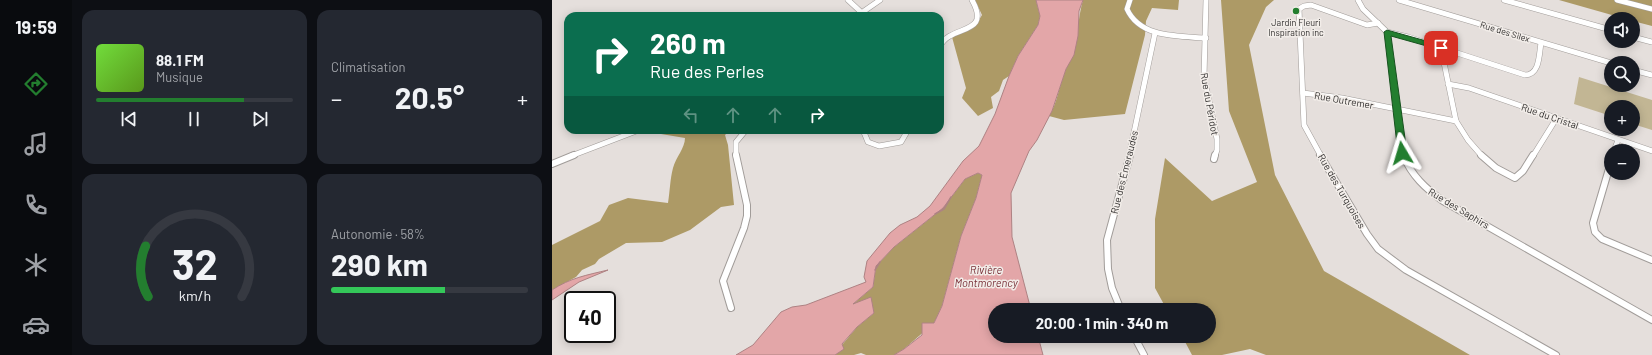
<!DOCTYPE html>
<html lang="fr">
<head>
<meta charset="utf-8">
<style>
	:root { --surface:#171b24; --page:#242831; --text:#f1f3f6; --muted:#9ea1a6; --line:#363941; --accent:#237e2f }
	body { margin:0; font-family:Barlow,sans-serif; background:var(--page); color:var(--text); height:100vh; display:flex; flex-direction:column; font-size:15px; white-space:nowrap }
	* { box-sizing:border-box; margin:0 }
	p { font-size:13px; color:var(--muted) }
	.icon { flex:none; width:22px; height:22px; fill:none; stroke:currentColor; stroke-width:2; stroke-linecap:round; stroke-linejoin:round }
	.map { position:relative; flex:1; overflow:hidden }
	.sheet { display:flex; flex-direction:column; gap:10px; padding:10px; background:#0d0f14; width:480px }
	.sheet>* { flex:none }
	.guide { position:absolute; left:12px; top:12px; width:380px; height:122px; border-radius:12px; box-shadow:0 2px 10px #0003; background:#0b6e4f; color:#fff; overflow:hidden }
	.buttons { position:absolute; left:1052px; top:12px; display:grid; gap:8px }
	.buttons a { display:grid; place-items:center; width:36px; height:36px; border-radius:50%; background:var(--surface); box-shadow:0 2px 10px #0003; font-size:20px }
	.speed { position:absolute; left:12px; top:291px; display:flex; gap:8px; font-size:20px; font-weight:700; text-align:center }
	.speed>* { display:grid; place-content:center; width:52px; height:52px; border-radius:50%; background:var(--surface); box-shadow:0 2px 10px #0003; line-height:1 }
	.speed .limit { border:2px solid #111; border-radius:6px; background:#fff; color:#111 }
	.pin { position:absolute; display:grid; place-items:center; width:34px; height:34px; color:#fff; margin:-17px; border-radius:8px; box-shadow:0 2px 6px #0006 }
	.me { position:absolute; width:44px; margin:-22px; rotate:353deg; stroke-linejoin:round; filter:drop-shadow(0 0 3px #0008) }
	.turn { display:flex; align-items:center; gap:14px; height:84px; padding:0 20px; font-size:18px }
	.turn .icon { width:52px; height:52px; stroke-width:2.5 }
	.turn b { display:block; font-size:28px; line-height:34px }
	.lanes { display:flex; align-items:center; height:38px; padding:0 20px; background:#0003; justify-content:center; gap:20px; direction:ltr }
	.lanes .off { opacity:.35 }
	.big { font-size:30px; font-weight:700; line-height:1.1 }
	.sheet .tile { flex:1; display:flex; flex-direction:column; justify-content:center; gap:6px; min-width:0; padding:0 14px; border-radius:12px; background:var(--page) }
	.sheet .dial { align-items:center; gap:0 }
	.dial svg { height:104px; overflow:visible; fill:none; stroke:var(--line); stroke-width:7; stroke-linecap:round; text-anchor:middle }
	.dial text { fill:var(--text); stroke:none }
	.song { display:flex; align-items:center; gap:12px }
	.cover { width:48px; height:48px; border-radius:6px; background:linear-gradient(135deg,hsl(100 70% 55%),hsl(90 70% 35%)) }
	.played { height:4px; border-radius:2px; background:linear-gradient(90deg,var(--accent) 75%,var(--line) 75%) }
	.keys { display:flex; justify-content:space-around; direction:ltr }
	.heat { display:flex; justify-content:space-between; align-items:center; font-size:22px; direction:ltr }
	.charge { height:6px; border-radius:3px; background:linear-gradient(90deg,#34c759 58%,var(--line) 0) }
	.sheet .tiles { flex:1; display:grid; gap:10px; grid-template-columns:repeat(2,1fr) }
	.trip { position:absolute; left:436px; top:303px; width:228px; height:40px; border-radius:20px; background:var(--surface); box-shadow:0 2px 10px #0003; font-weight:700; line-height:40px; text-align:center }
	main { display:flex; flex:1; min-height:0 }
	.dock { display:flex; flex-direction:column; width:72px; justify-content:space-around; align-items:center; background:#090b0e; color:var(--muted) }
	.dock .icon { width:28px; height:28px }
	.dock .selected { color:var(--accent) }
	.dock b { font-size:18px; color:var(--text) }
	.map>svg:first-child { display:block }
	.green { fill:#c2b694 }
	.forest { fill:#ad9a66 }
	.water { fill:#e3a6a8; stroke:#ae8283 }
	.lines { fill:none; stroke-linecap:round; stroke-linejoin:round }
	.stream { stroke:#ae8283; stroke-width:1.5 }
	.minor-far1-casing { stroke:#a19c99; stroke-width:6 }
	.minor-casing { stroke:#a19c99; stroke-width:8 }
	.minor-far1 { stroke:#fff; stroke-width:5 }
	.minor { stroke:#fff; stroke-width:6 }
	.route { fill:#237e2f; stroke:#17521f }
	.poi-dot { fill:#237e2f; stroke:#f2ede9; stroke-width:1.5 }
	.labels { text-anchor:middle; stroke-width:3; stroke-linejoin:round; paint-order:stroke }
	.far-poi-label { font-size:9px; fill:#312f2e; stroke:#f2ede9 }
	.far-street-label { font-size:9px; fill:#312f2e; stroke:#f2ede9 }
	.street-label { font-size:10px; fill:#312f2e; stroke:#f2ede9 }
	.water-label { font-size:11px; font-style:italic; fill:#782f37; stroke:#f2ede9 }
</style>
</head>
<body>
<main>
<nav class="dock">
<b>19:59</b>
<svg class="icon selected" aria-label="directions" viewBox="0 0 24 24"><path d="M12 3l9 9-9 9-9-9zM9 14v-3h6M13 9l2 2-2 2"/></svg>
<svg class="icon" aria-label="music" viewBox="0 0 24 24"><path d="M9 18V5l10-2v13"/><circle cx="6" cy="18" r="3"/><circle cx="16" cy="16" r="3"/></svg>
<svg class="icon" aria-label="phone" viewBox="0 0 24 24"><path d="M5 4h4l2 5-3 2q2 4 5 5l2-3 5 2v4C11 20 4 13 5 4z"/></svg>
<svg class="icon" aria-label="climate" viewBox="0 0 24 24"><path d="M12 3v18M4 7l16 10M4 17L20 7"/></svg>
<svg class="icon" aria-label="car" viewBox="0 0 24 24"><path d="M5 17H2v-5l4-1 3-4h7l3 4 3 1v5h-3M9 17h6M6 11h13"/><circle cx="7" cy="17" r="2"/><circle cx="17" cy="17" r="2"/></svg>
</nav>
<section class="sheet">
<div class="tiles">
<div class="tile">
<div class="song"><i class="cover"></i><div><b>88.1 FM</b><p>Musique</p></div></div>
<div class="played"></div>
<div class="keys"><svg class="icon" aria-label="previous" viewBox="0 0 24 24"><path d="M18 5L8 12l10 7zM5 5v14"/></svg><svg class="icon" aria-label="pause" viewBox="0 0 24 24"><path d="M8 5v14M16 5v14"/></svg><svg class="icon" aria-label="next" viewBox="0 0 24 24"><path d="M6 5l10 7-10 7zM19 5v14"/></svg></div>
</div>
<div class="tile"><p>Climatisation</p>
<div class="heat"><a>−</a><b class="big">20.5°</b><a>+</a></div>
</div>
<div class="tile dial"><svg viewBox="0 0 100 80">
<path d="M14 69A42 42 0 1 1 86 69"/>
<path d="M14 69A42 42 0 0 1 12 30" stroke="#237e2f"/>
<text x="50" y="56" font-size="32" font-weight="700">32</text>
<text x="50" y="72" font-size="11">km/h</text>
</svg></div>
<div class="tile"><p>Autonomie · 58%</p><b class="big">290 km</b><div class="charge"></div></div>
</div>
</section>
<div class="map">
<svg width="1100" height="355" viewBox="0 0 1100 355">
	<rect width="100%" height="100%" fill="#e5dfdc"/>
	<polygon class="green" points="1027,77 1100,100 1100,130 1081,124 1081,107 1059,107 1059,116 1022,104"/>
	<g class="forest">
		<path d="M 423,0 L 484,0 L 488,16 L 486,25 L 466,56 L 457,76 L 451,80 L 447,91 L 439,97 L 441,108 L 426,116 L 410,98 L 414,88 L 400,37 C 414,32 422,29 430,15 Z"/>
		<path d="M 531,0 L 627,0 L 626,10 L 600,8 L 594,21 L 593,35 L 573,114 L 512,120 L 497,116 C 506,102 507,85 514,69 C 516,63 521,58 522,52 C 526,35 526,17 531,0 Z"/>
		<polygon points="669,0 722,0 714,7 697,45 723,175 772,271 918,355 714,355 698,349 670,355 640,355 630,336 657,336 657,310 615,310 603,288 603,219 613,158 660,201 705,182 677,111"/>
		<polygon points="1007,0 1100,0 1100,26 1081,21 1081,19 1074,19"/>
		<path d="M 108,130 L 178,130 L 173,135 L 176,145 L 182,205 L 169,207 L 138,230 L 110,242 L 74,243 L 47,259 L 43,264 L 30,270 L 24,277 L 0,290 L 0,245 L 48,221 L 57,205 L 76,198 L 116,203 C 118,191 118,179 121,168 C 124,157 133,148 133,138 L 109,134 Z"/>
		<polygon points="426,173 430,175 424,198 409,236 390,306 382,323 352,349 342,355 314,355 309,353 302,355 283,355 291,349 290,345 305,327 322,313 300,305 321,287 324,266 342,247 391,208 413,179"/>
	</g>
	<g class="water">
		<polygon points="484,0 531,0 527,11 526,36 522,55 514,69 500,111 485,140 477,151 459,193 460,237 479,310 443,310 443,336 486,336 491,355 342,355 352,349 370,335 370,323 382,323 390,306 409,236 424,198 430,175 426,173 413,179 391,208 342,247 324,266 321,287 301,304 319,297 322,313 305,327 290,344 292,349 283,355 184,355 201,345 229,312 240,307 254,305 314,282 312,277 315,261 338,233 348,225 365,217 378,206 411,161 427,146 443,114 457,76 466,56 486,25 488,16"/>
		<path d="M 56,270 L 27,282 L 0,300 L 0,290 C 18,278 35,275 56,270 Z"/>
	</g>
	<g class="lines">
		<g class="stream">
			<polyline points="383,214 392,209 399,197"/>
			<polyline points="323,270 328,262"/>
		</g>
		<defs>
			<g id="minor-far1">
				<polyline points="296,0 310,13"/>
				<path d="M 578,0 L 575,9 C 588,38 626,36 654,38"/>
				<polyline points="654,0 652,77 665,139 665,150 663,156"/>
				<polyline points="806,0 811,9 835,32 851,156"/>
				<polyline points="847,0 1059,63"/>
				<polyline points="952,0 1059,30"/>
				<polyline points="1065,0 1100,9"/>
				<polyline points="305,16 328,0"/>
				<path d="M 835,32 L 856,37 L 973,75 C 988,75 987,54 989,43"/>
				<polyline points="1081,37 1100,42"/>
				<path d="M 388,46 C 399,24 440,36 420,0"/>
				<polyline points="889,48 904,121 916,140 930,156"/>
				<polyline points="1081,70 1100,75"/>
				<polyline points="896,84 917,88 1100,151"/>
				<polyline points="751,93 790,98 904,121"/>
				<polyline points="311,130 316,142 327,146 349,142 356,130"/>
				<polyline points="1062,151 1066,140"/>
				<polyline points="19,156 87,130"/>
				<polyline points="184,156 184,142 194,130"/>
				<polyline points="577,156 603,33"/>
				<polyline points="769,156 752,125 747,9 752,6 759,5 815,25 826,23"/>
				<polyline points="981,156 1004,119"/>
			</g>
			<g id="minor">
				<polyline points="768,155 815,234 826,249 854,270 1004,355"/>
				<path d="M 851,155 C 860,176 873,188 891,201 L 1100,320"/>
				<polyline points="929,155 944,168 963,178 971,171 981,155"/>
				<polyline points="662,159 663,155"/>
				<polyline points="1059,162 1041,223 1043,232 1050,239 1100,260"/>
				<polyline points="0,164 22,155"/>
				<polyline points="179,308 171,281 192,228 195,216 195,205 184,155"/>
				<polyline points="569,310 560,288 556,269 555,240 578,155"/>
				<polyline points="582,336 592,355"/>
			</g>
		</defs>
		<use href="#minor-far1" class="minor-far1-casing"/>
		<use href="#minor" class="minor-casing"/>
		<use href="#minor-far1" class="minor-far1"/>
		<use href="#minor" class="minor"/>
	</g>
	<polygon class="route" points="835,30 892,46 893,48 889,50 839,36 855,153 850,156 846,153 832,32"/>
	<circle class="poi-dot" cx="744" cy="11" r="4"/>
	<g class="labels">
		<g class="far-poi-label">
			<text x="744" y="26">Jardin Fleuri<tspan x="744" dy="10">Inspiration inc</tspan></text>
		</g>
		<g class="far-street-label">
			<text transform="translate(953 32) rotate(17)" y="3">Rue des Silex</text>
		</g>
		<g class="street-label">
			<text transform="translate(792 100) rotate(10)" y="4">Rue Outremer</text>
			<text transform="translate(658 104) rotate(80)" y="4">Rue du Péridot</text>
			<text transform="translate(998 116) rotate(19)" y="4">Rue du Cristal</text>
			<text transform="translate(572 172) rotate(-76)" y="4">Rue des Émeraudes</text>
			<text transform="translate(790 191) rotate(60)" y="4">Rue des Turquoises</text>
			<text transform="translate(907 208) rotate(31)" y="4">Rue des Saphirs</text>
		</g>
		<g class="water-label">
			<text x="434" y="274">Rivière<tspan x="434" dy="13">Montmorency</tspan></text>
		</g>
	</g>
</svg>
<div class="buttons">
<a><svg class="icon" aria-label="sound" viewBox="0 0 24 24"><path d="M4 9h4l5-4v14l-5-4H4zM17 9q2 3 0 6"/></svg></a>
<a><svg class="icon" aria-label="search" viewBox="0 0 24 24"><circle cx="10" cy="10" r="6"/><path d="M15 15l6 6"/></svg></a>
<a>+</a>
<a>−</a>
</div>
<div class="speed"><div class="limit">40</div></div>
<div class="pin" style="left:889px;top:48px;background:#d93025"><svg class="icon" aria-label="arrive" viewBox="0 0 24 24"><path d="M6 21V4h12l-3 4 3 4H6"/></svg></div>
<svg class="me" style="left:850px;top:153px" viewBox="-20 -20 40 40"><path d="M0-17L14 15 0 8-14 15z" fill="#237e2f" stroke="#fff" stroke-width="4"/></svg>
<div class="trip">20:00 · 1 min · 340 m</div>
<div class="guide">
<div class="turn"><svg class="icon" aria-label="right" viewBox="0 0 24 24"><path d="M7 20v-9h11M14 6l5 5-5 5"/></svg><div><b>260 m</b>Rue des Perles</div></div>
<div class="lanes"><svg class="icon off" aria-label="left" viewBox="0 0 24 24"><path d="M17 20v-9H6M10 6l-5 5 5 5"/></svg><svg class="icon off" aria-label="ahead" viewBox="0 0 24 24"><path d="M12 20V5M6 11l6-6 6 6"/></svg><svg class="icon off" aria-label="ahead" viewBox="0 0 24 24"><path d="M12 20V5M6 11l6-6 6 6"/></svg><svg class="icon" aria-label="right" viewBox="0 0 24 24"><path d="M7 20v-9h11M14 6l5 5-5 5"/></svg></div>
</div>
</div>
</main>
</body>
</html>
